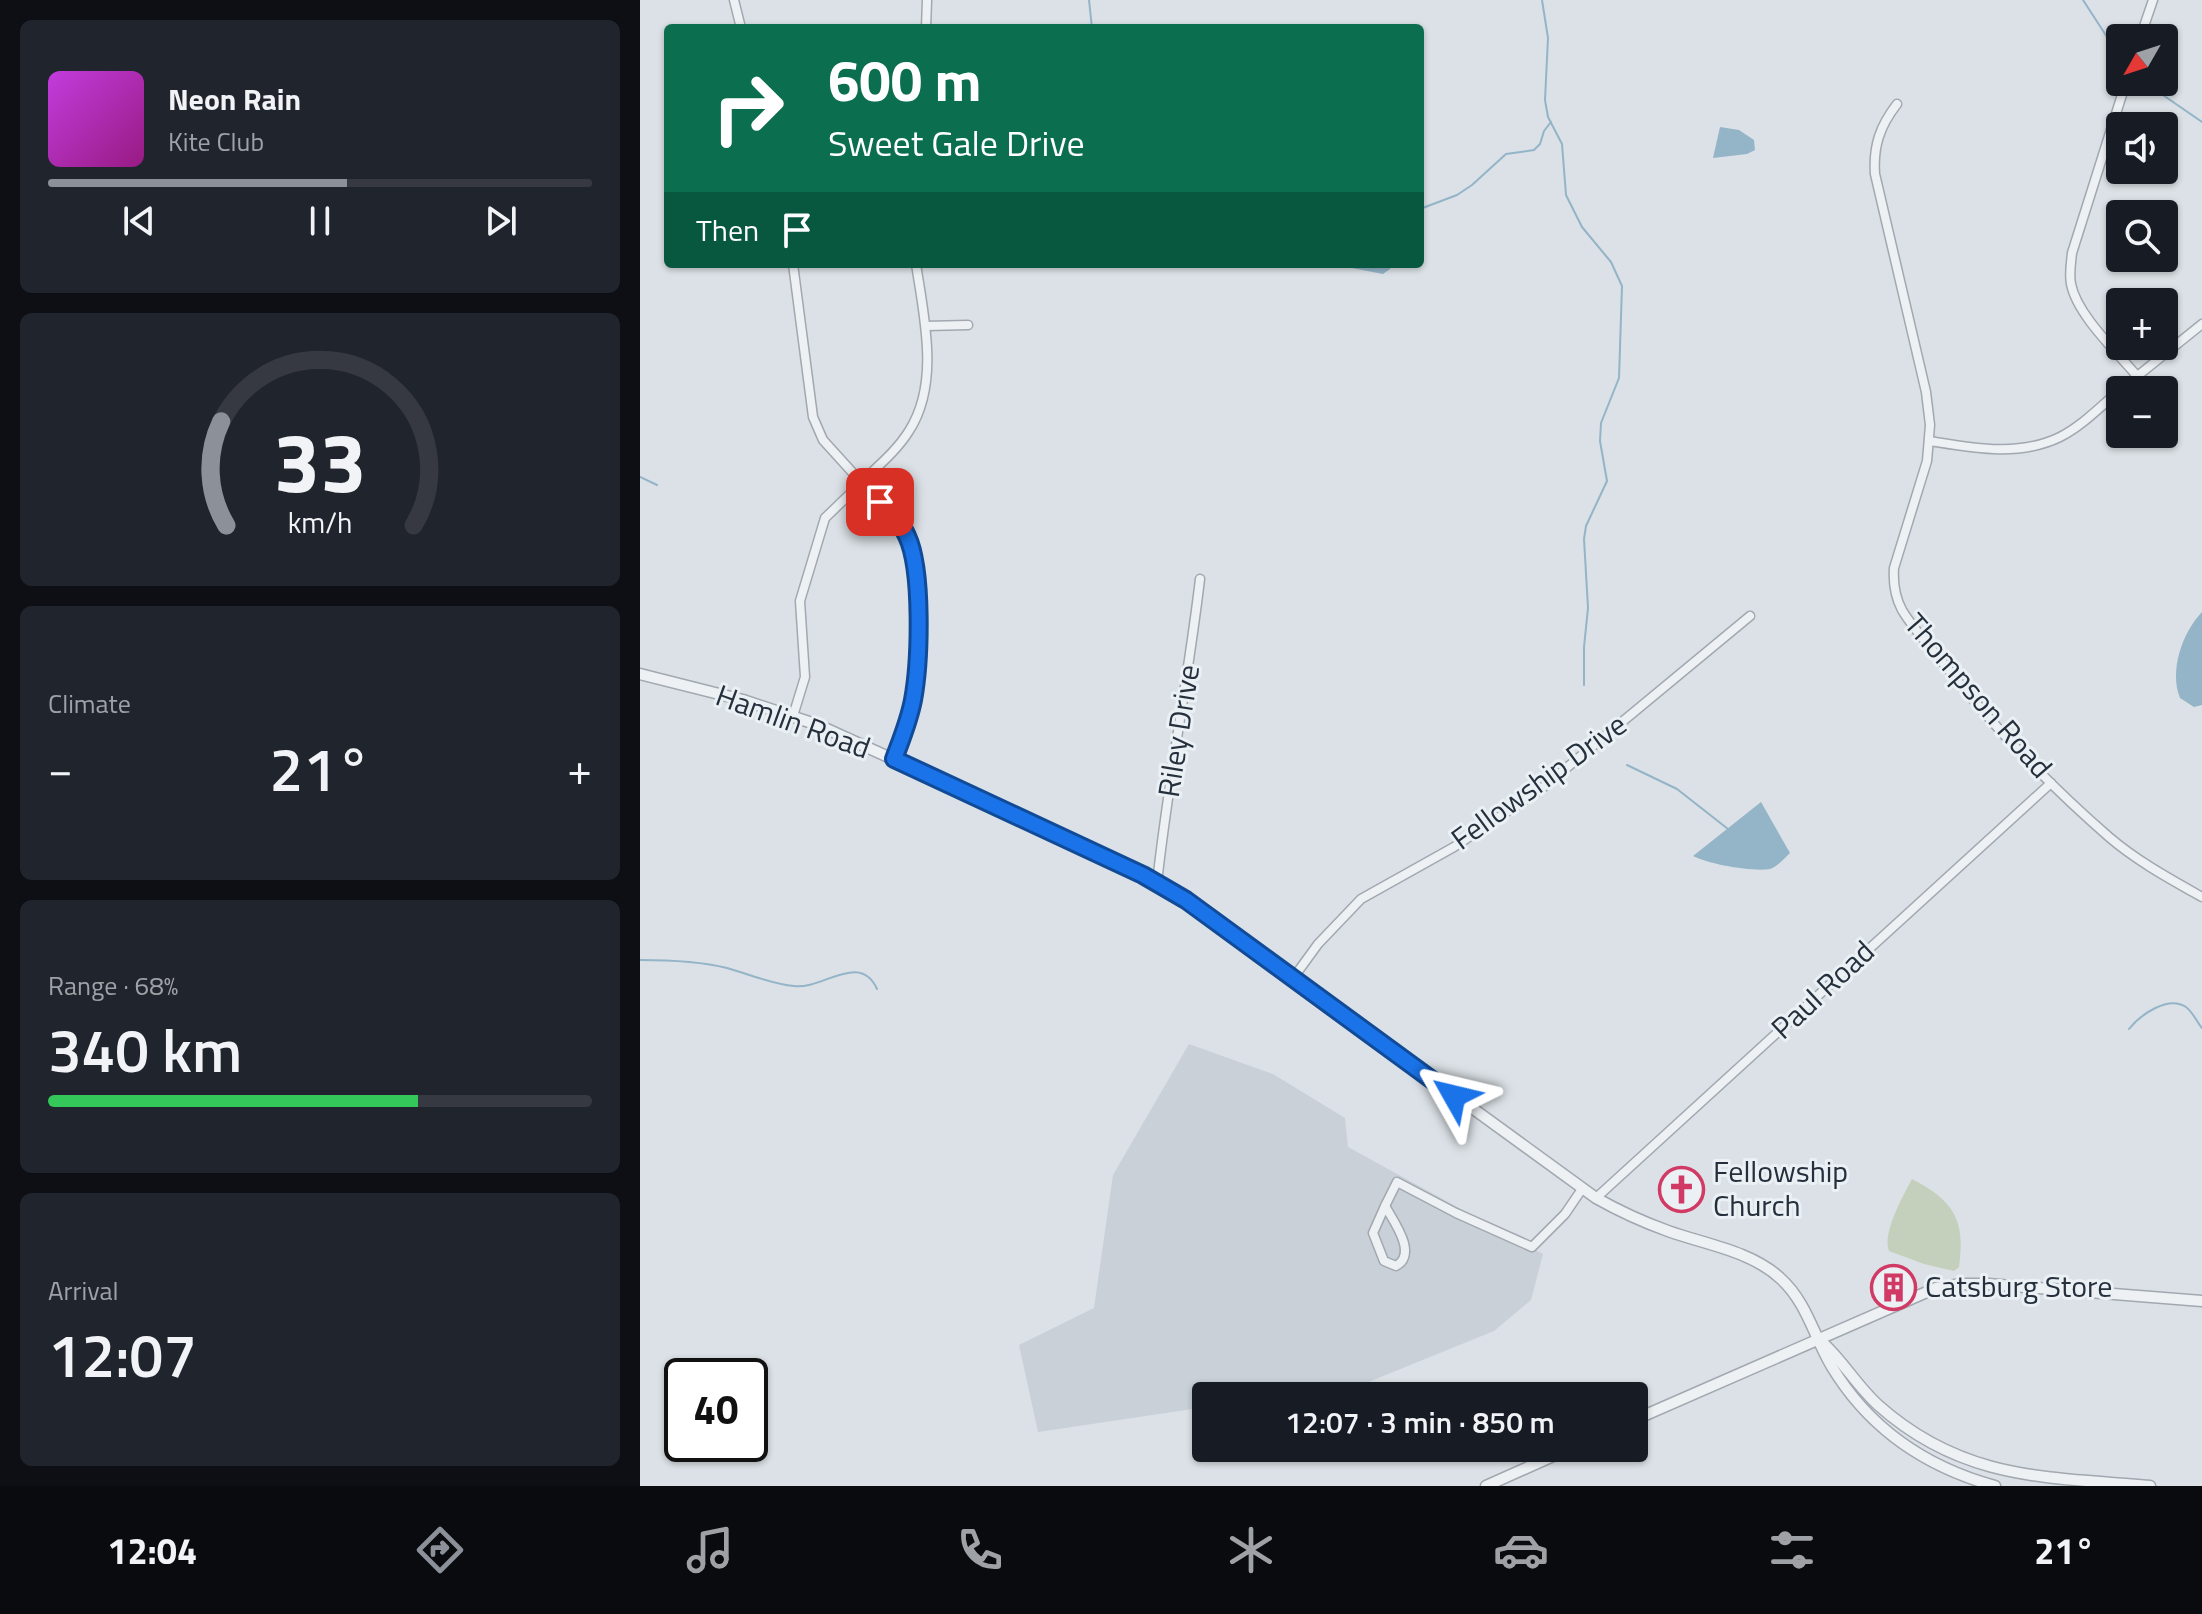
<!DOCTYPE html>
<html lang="en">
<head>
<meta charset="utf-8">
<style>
	:root { --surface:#171b24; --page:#20242c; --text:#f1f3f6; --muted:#9ea1a6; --line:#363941; --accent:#8c9099 }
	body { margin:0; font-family:"Titillium Web",sans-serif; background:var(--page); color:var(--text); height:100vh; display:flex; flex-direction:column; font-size:30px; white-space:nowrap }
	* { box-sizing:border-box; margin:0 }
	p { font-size:26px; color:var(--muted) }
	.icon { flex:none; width:44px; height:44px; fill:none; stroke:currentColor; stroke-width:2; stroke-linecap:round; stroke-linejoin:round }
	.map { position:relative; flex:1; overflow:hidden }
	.drawer { display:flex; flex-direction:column; gap:20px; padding:20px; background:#0d0f14; width:640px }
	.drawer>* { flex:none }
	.top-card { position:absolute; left:24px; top:24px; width:760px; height:244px; border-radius:8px; box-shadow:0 2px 6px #0004; background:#0b6e4f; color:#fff; overflow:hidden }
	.needle { width:52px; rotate:231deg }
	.tools { position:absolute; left:1466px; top:24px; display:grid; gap:16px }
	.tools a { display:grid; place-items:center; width:72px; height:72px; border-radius:8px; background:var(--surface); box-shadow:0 2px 6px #0004; font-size:40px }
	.speed { position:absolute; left:24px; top:1358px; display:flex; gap:16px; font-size:40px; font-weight:700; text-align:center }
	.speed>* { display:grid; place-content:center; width:104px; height:104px; border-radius:50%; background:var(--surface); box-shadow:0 2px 6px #0004; line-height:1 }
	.speed .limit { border:4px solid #111; border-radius:12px; background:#fff; color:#111 }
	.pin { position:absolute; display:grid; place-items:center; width:68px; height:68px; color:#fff; margin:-34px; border-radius:16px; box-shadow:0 4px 12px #0006 }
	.me { position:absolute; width:88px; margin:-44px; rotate:307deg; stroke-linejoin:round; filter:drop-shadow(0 0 6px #0008) }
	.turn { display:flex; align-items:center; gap:28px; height:168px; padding:0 32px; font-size:36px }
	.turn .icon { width:104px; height:104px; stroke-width:2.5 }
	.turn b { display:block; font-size:56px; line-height:68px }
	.then { display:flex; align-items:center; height:76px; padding:0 32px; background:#0003; gap:16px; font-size:30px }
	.big { font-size:60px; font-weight:600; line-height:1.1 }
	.drawer .tile { flex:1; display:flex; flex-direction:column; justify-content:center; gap:12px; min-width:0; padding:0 28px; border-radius:12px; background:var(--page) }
	.drawer .dial { align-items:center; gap:0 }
	.dial svg { height:208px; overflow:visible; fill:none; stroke:var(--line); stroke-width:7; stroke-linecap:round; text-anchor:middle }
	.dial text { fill:var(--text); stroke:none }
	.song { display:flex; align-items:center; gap:24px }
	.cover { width:96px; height:96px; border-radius:12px; background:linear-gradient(135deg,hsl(290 70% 55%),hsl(310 70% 35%)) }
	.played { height:8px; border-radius:4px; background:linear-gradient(90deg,var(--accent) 55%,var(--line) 55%) }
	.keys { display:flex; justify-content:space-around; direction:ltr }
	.heat { display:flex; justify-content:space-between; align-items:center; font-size:44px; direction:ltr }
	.charge { height:12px; border-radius:6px; background:linear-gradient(90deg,#34c759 68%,var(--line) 0) }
	.trip { position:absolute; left:552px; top:1382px; width:456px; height:80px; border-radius:8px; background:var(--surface); box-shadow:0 2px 6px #0004; font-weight:600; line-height:80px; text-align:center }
	.dock { display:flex; height:128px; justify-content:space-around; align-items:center; background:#090b0e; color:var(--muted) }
	.dock .icon { width:56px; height:56px }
	.dock .selected { color:var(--accent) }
	.dock b { font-size:36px; color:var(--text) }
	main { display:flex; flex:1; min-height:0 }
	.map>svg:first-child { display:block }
	.built { fill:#c9d0d8 }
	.green { fill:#c4d0bc }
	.water { fill:#94b4c8 }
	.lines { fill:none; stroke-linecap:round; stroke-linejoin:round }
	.stream { stroke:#94b4c8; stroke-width:2 }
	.minor-casing { stroke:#a1a8b0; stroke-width:11 }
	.tertiary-casing { stroke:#a1a8b0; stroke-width:13 }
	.minor { stroke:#eef1f4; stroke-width:8 }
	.tertiary { stroke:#eef1f4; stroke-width:10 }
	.route-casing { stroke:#114b97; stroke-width:20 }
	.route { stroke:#1a73e8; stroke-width:14 }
	.labels { text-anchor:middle; stroke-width:6; stroke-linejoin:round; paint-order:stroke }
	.street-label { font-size:30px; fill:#25303c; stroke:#eaf0f4 }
	.poi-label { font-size:30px; fill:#25303c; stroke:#eaf0f4; text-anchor:start }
</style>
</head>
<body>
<main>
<section class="drawer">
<div class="tile">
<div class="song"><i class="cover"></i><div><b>Neon Rain</b><p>Kite Club</p></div></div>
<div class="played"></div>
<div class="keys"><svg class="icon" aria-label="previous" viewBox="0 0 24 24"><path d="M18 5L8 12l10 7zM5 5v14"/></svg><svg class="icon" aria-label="pause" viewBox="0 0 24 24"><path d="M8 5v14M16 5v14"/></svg><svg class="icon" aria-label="next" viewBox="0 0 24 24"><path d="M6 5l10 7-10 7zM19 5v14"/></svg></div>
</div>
<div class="tile dial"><svg viewBox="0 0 100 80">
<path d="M14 69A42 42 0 1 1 86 69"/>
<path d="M14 69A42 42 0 0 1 12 29" stroke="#8c9099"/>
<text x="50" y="56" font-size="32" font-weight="700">33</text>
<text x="50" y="72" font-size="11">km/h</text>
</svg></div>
<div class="tile"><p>Climate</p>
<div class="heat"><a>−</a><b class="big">21°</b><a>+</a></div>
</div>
<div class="tile"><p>Range · 68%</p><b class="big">340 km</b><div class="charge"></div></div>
<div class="tile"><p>Arrival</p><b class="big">12:07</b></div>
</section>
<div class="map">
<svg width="1562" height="1486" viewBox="0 0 1562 1486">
	<rect width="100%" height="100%" fill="#dbe1e6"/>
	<polygon class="built" points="549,1044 633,1074 705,1118 708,1147 903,1254 891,1300 854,1331 694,1396 566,1396 566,1407 398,1432 379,1345 454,1308 473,1175"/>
	<path class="green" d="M 1272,1179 C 1313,1200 1326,1220 1319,1267 L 1314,1271 L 1284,1264 L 1249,1251 C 1242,1233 1263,1196 1272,1179 Z"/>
	<g class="water">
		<polygon points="1080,127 1099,130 1114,140 1115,150 1107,154 1073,158"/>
		<polygon points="691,264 752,264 750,269 743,274"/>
		<path d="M 1562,612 L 1562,705 L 1554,707 L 1540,698 C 1529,671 1542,633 1562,612 Z"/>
		<path d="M 1121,802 L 1150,853 C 1145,858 1137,867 1130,869 C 1113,872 1068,864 1053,856 Z"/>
	</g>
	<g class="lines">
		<g class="stream">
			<polyline points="449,0 452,28"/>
			<polyline points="902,0 908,38 905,100 908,117 922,144 926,195 942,227 971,262 982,286 979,378 961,423 960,441 967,481 946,526 944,539 948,608 944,647 944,685"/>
			<polyline points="1443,0 1480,57"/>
			<polyline points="1504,82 1562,122"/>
			<polyline points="780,209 817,195 832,185 866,154 894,150 900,144 904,131 911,122"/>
			<polyline points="0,477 17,485"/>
			<polyline points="987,765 1037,789 1088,829"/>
			<path d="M 0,960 C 29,960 59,961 87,968 C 109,974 131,984 154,986 C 182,990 220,951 237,989"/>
			<path d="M 1489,1029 C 1500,1015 1528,995 1546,1007 C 1552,1011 1557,1022 1562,1028"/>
		</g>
		<defs>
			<g id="minor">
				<polyline points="94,0 101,28"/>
				<polyline points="286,28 287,0"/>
				<polyline points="1500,38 1513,0"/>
				<path d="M 1486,82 L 1432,253 C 1431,263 1429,274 1431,284 C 1437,315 1477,352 1497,376"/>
				<path d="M 1257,104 C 1240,126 1233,146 1235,174 L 1286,392 L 1290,425 L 1287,461 L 1254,568 C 1253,583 1255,597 1262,610 C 1272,627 1287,643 1300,659 C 1349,722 1408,784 1469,837 C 1497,861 1530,879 1562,897"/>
				<polyline points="153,264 173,417 183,440 212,472"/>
				<polyline points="286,326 328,325"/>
				<polyline points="1480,390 1562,324"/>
				<path d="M 1290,441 C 1333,448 1379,457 1420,437 C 1442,426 1461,406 1480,390"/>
				<path d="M 231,473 C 245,460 259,447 269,431 C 300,383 284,317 276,264"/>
				<path d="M 231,491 C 243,505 258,518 266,534 C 284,568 280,662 273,700 C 270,720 261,740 254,759"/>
				<polyline points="153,716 165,677 160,601 185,518 212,492"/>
				<path d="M 517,883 C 528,781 548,681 560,579"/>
				<polyline points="654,977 678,944 721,899 814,847 901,789 1110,616"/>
				<polyline points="956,1198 1411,783"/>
				<polyline points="745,1206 757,1182 816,1213 892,1247 925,1214 942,1189"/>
				<path d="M 745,1206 C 754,1222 778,1254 756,1266 L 744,1261 L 733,1233 Z"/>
			</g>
			<g id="tertiary">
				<path d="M 0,674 L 103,700 L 178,725 L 398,825 L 503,875 L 546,900 L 956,1198 C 979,1211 1003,1222 1028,1231 C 1064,1244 1111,1251 1140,1278 C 1167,1302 1174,1337 1192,1367 C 1229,1428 1286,1467 1355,1486"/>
				<path d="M 1185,1345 C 1204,1363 1218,1387 1238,1405 C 1322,1480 1405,1477 1510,1486"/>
				<polyline points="994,1420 1296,1288 1322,1284 1348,1284 1562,1301"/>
				<polyline points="846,1486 931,1448"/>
			</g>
		</defs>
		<use href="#minor" class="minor-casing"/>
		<use href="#tertiary" class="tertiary-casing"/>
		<use href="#minor" class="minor"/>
		<use href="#tertiary" class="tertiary"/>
	</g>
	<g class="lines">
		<defs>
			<path id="route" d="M 240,502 C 250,512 261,522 267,536 C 283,570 280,662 273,700 C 269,721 261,740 254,759 L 503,875 L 546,900 L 814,1096"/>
		</defs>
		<use href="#route" class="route-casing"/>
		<use href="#route" class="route"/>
	</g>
	<defs>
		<symbol id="church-ring" viewBox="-11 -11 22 22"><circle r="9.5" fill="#eaf0f4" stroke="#d13a65" stroke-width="1.5"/><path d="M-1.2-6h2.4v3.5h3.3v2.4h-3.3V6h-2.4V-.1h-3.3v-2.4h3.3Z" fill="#d13a65"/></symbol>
		<symbol id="building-ring" viewBox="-11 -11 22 22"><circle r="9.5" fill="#eaf0f4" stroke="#d13a65" stroke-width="1.5"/><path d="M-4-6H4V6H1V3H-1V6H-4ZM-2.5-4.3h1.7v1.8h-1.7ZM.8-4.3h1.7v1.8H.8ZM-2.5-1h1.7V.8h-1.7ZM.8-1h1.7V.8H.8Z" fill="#d13a65"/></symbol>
	</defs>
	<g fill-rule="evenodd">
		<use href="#church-ring" x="1016" y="1164" width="51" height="51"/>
		<use href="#building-ring" x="1228" y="1262" width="51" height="51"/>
	</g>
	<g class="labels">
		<g class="street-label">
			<text transform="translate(1338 696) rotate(49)" y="10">Thompson Road</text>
			<text transform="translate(153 722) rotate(20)" y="10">Hamlin Road</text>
			<text transform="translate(539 731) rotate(-81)" y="10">Riley Drive</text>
			<text transform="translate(899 782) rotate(-36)" y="10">Fellowship Drive</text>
			<text transform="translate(1183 990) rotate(-43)" y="10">Paul Road</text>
		</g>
		<g class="poi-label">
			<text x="1073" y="1182">Fellowship<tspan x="1073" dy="34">Church</tspan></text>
			<text x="1285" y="1297">Catsburg Store</text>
		</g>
	</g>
</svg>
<div class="tools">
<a><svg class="needle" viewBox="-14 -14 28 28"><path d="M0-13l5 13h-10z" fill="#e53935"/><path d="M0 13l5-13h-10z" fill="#9ea1a6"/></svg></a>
<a><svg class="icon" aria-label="sound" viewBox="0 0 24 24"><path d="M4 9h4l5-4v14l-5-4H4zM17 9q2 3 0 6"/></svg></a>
<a><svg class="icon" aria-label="search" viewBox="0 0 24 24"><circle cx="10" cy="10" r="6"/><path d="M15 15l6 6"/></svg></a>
<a>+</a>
<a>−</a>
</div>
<div class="speed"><div class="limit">40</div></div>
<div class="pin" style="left:240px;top:502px;background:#d93025"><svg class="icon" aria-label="arrive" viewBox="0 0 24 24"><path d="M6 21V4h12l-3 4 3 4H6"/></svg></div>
<svg class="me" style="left:814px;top:1096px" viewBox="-20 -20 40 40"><path d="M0-17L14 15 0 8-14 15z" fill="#1a73e8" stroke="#fff" stroke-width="4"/></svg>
<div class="trip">12:07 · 3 min · 850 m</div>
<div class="top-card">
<div class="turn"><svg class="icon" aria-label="right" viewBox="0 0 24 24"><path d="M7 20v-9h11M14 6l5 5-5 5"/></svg><div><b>600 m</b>Sweet Gale Drive</div></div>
<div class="then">Then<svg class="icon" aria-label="arrive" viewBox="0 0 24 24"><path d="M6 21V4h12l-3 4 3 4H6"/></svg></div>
</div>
</div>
</main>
<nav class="dock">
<b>12:04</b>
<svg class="icon selected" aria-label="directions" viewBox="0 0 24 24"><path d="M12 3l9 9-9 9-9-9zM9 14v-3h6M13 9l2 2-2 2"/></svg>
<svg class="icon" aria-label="music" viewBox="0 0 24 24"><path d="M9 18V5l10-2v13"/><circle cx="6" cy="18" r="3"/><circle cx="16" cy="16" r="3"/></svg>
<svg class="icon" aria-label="phone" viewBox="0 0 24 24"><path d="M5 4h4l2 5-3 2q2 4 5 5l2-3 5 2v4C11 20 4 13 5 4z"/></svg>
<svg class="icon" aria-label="climate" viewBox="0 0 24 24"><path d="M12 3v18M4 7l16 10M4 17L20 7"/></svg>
<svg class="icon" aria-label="car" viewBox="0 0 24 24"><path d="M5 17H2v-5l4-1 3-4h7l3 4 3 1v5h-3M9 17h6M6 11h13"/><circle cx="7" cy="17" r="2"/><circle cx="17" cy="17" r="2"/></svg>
<svg class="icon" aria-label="filters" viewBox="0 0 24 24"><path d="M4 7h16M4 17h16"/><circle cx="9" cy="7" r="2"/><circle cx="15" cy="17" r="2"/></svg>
<b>21°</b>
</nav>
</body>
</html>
